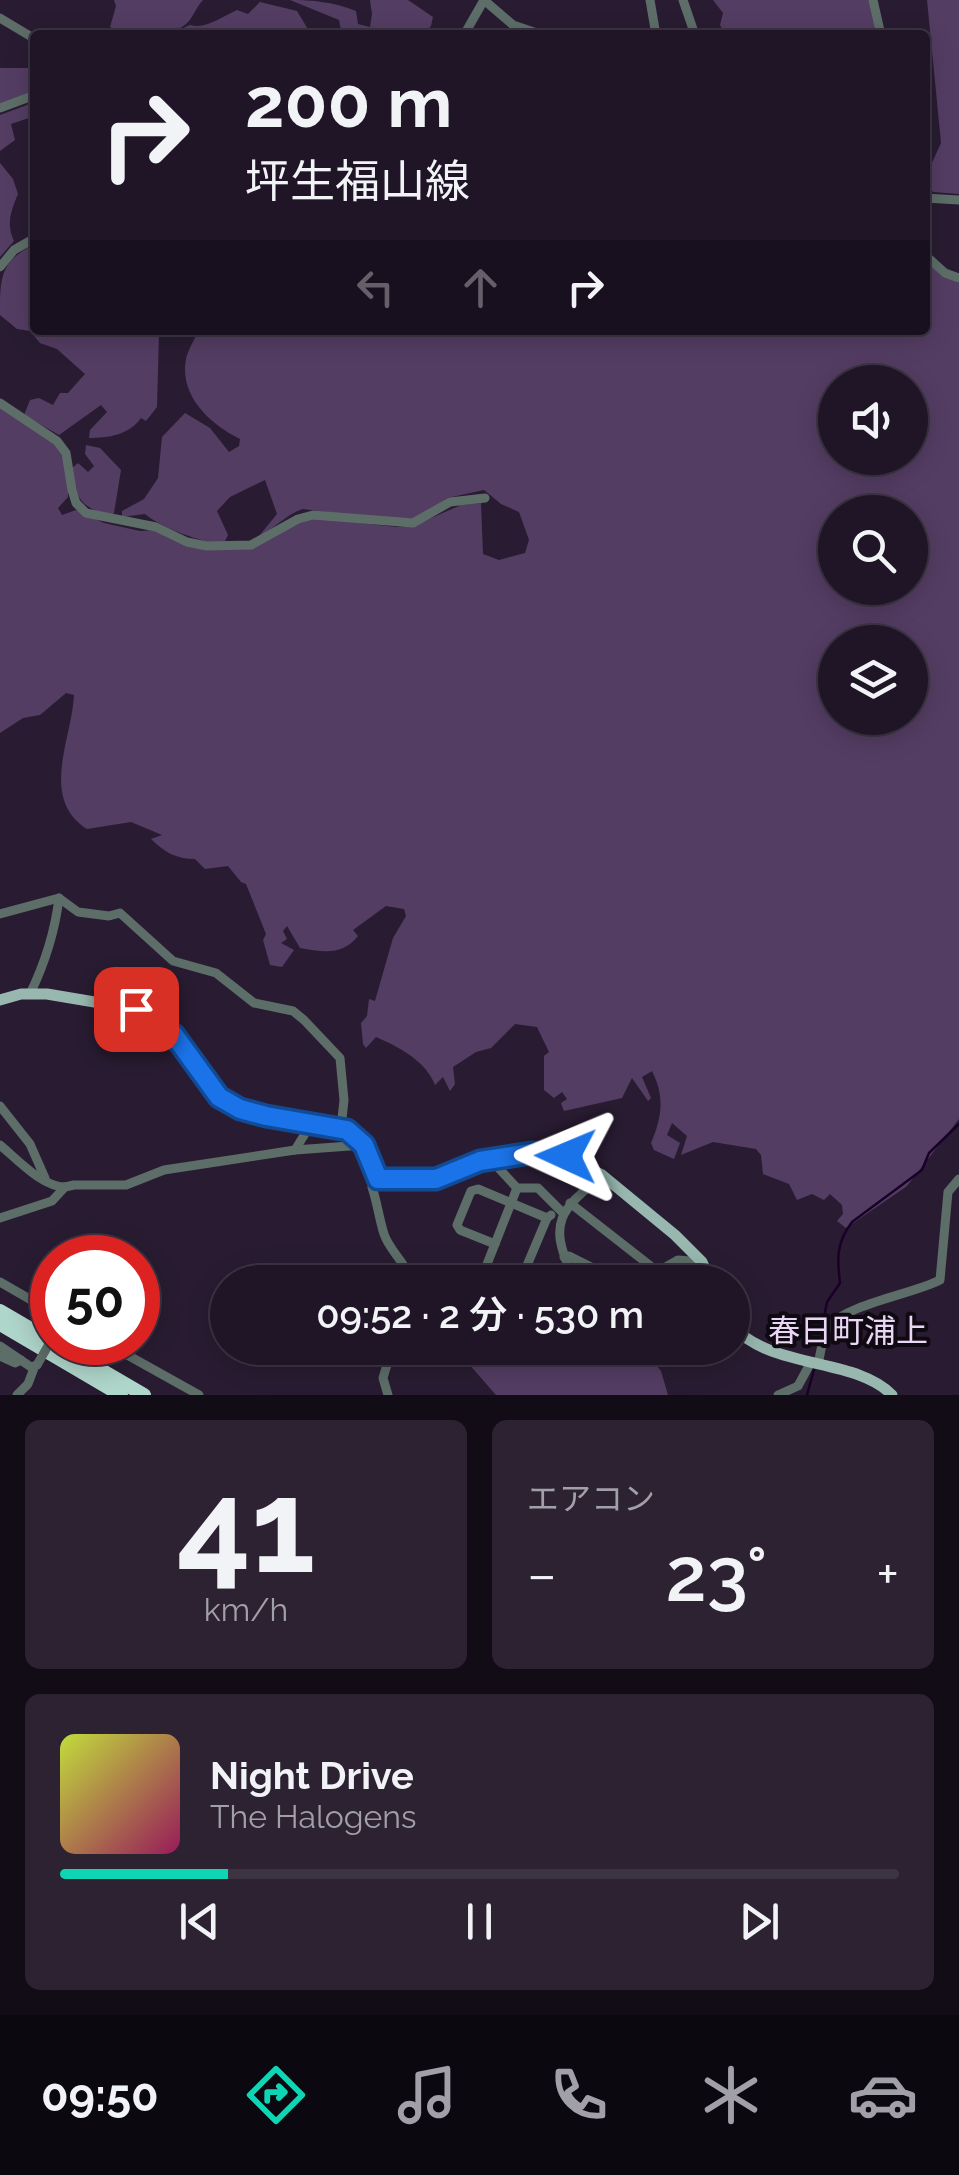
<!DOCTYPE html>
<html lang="ja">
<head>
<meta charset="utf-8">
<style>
	:root { --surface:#1f1526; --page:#2c2232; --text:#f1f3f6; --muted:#a19fa7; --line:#3c3443; --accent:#0ed5b4 }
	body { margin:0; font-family:Raleway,"Noto Sans JP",sans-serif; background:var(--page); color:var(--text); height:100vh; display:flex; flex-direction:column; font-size:38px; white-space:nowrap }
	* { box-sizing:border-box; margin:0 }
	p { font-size:32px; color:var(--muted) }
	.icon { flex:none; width:55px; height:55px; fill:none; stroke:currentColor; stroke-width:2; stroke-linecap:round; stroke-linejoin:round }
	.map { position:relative; height:1395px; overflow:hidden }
	.panel { display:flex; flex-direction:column; gap:25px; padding:25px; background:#110c15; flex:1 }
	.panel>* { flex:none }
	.hud { position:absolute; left:30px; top:30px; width:900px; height:305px; border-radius:10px; box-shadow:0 5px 25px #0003,0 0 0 2px var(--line); background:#1f1526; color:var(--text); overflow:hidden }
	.tools { position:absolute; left:818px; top:365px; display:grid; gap:20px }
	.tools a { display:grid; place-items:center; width:110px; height:110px; border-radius:50%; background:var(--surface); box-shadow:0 5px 25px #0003,0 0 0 2px var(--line); font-size:50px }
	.speed { position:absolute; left:30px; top:1235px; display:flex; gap:20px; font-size:50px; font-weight:700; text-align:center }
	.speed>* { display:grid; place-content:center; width:130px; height:130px; border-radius:50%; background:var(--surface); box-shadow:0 5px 25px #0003,0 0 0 2px var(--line); line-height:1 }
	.speed .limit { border:15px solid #d22; background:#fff; color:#111 }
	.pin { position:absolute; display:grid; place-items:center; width:85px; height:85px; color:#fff; margin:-42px; border-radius:20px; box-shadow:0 5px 15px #0006 }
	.me { position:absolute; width:110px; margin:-55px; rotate:271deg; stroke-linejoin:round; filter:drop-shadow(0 0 8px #0008) }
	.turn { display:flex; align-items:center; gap:35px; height:210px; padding:0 50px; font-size:45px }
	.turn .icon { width:130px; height:130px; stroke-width:2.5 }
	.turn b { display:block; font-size:70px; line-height:85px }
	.lanes { display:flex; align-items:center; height:95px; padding:0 50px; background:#0003; justify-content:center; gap:50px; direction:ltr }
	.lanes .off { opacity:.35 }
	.big { font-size:75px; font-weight:600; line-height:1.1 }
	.panel .tile { flex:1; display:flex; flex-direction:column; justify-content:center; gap:15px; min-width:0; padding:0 35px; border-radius:15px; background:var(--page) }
	.panel .dial { align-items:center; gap:0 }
	.dial b { font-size:130px; line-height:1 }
	.song { display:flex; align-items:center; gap:30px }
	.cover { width:120px; height:120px; border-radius:15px; background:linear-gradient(135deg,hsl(70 70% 55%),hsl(330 70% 35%)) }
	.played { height:10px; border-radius:5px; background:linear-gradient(90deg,var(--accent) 20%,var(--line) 20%) }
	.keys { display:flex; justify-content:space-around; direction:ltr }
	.heat { display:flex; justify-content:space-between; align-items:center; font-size:55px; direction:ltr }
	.panel .tiles { flex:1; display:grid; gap:25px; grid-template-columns:1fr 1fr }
	.tile:last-child { grid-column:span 2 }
	.trip { position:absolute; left:210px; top:1265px; width:540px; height:100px; border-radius:50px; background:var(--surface); box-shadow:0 5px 25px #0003,0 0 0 2px var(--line); font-weight:600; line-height:100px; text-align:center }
	.tabs { display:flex; height:160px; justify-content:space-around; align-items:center; background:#0c080f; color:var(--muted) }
	.tabs .icon { width:70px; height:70px }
	.tabs .active { color:var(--accent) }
	.tabs b { font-size:45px; color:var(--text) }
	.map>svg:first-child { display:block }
	.green { fill:#543d63; fill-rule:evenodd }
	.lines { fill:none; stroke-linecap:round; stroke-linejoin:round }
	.stream { stroke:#1a0029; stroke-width:2.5 }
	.minor { stroke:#5d6d68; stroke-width:9 }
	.major { stroke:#98b8af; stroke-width:11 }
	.highway { stroke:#afd6cb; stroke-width:14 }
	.minor-bridge { stroke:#5d6d68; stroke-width:9 }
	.route-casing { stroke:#114b97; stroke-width:25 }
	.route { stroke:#1a73e8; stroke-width:18 }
	.labels { text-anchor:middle; stroke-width:8; stroke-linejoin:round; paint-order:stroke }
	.quarter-label { font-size:32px; fill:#e9d7f5; stroke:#0f0912 }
</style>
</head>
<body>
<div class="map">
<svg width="959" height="1395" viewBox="0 0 959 1395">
	<rect width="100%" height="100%" fill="#291c32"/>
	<g class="green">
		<path d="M 114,0 L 203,0 C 197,6 194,15 189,21 C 172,40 129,40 110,27 L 116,6 Z"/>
		<path d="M 290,0 C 313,0 334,2 356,11 L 358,24 L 370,27 L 372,14 L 370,0 L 408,0 L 433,17 L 431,26 L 423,35 L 352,35 L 341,31 L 339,20 Z"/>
		<polygon points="713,0 870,0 879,35 725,35 720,25 723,13"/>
		<polygon points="927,0 959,0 959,194 933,192 925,178 941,143"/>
		<path d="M 260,2 L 297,11 L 309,31 L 316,35 L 167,35 L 190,25 C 205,30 223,16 237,10 L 248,14 Z"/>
		<polygon points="0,68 35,68 35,92 0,104"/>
		<polygon points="35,102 35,116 11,124 15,140 0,151 0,115"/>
		<path d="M 0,163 L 13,179 L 18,194 C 11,211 6,224 14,241 L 0,257 Z"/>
		<path d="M 35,244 L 35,330 L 147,330 L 159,334 L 157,407 L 146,421 L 141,418 C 129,435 108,438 89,438 L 90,430 L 107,412 L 101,405 L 59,435 L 24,415 L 30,400 L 39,398 L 53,405 L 60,393 L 68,393 L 85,374 L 57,349 L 40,343 L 30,331 L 17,329 L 0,315 C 0,278 0,261 35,244 Z"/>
		<path d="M 925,262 L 959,283 L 959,1119 L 907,1186 L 846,1228 L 837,1221 L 843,1214 L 842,1205 L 830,1194 L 824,1200 L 812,1194 L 797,1200 L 789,1184 L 763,1174 L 761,1155 L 756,1149 L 713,1142 L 681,1155 L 687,1136 L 672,1123 L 667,1135 L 680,1143 L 674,1159 L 654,1150 L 651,1143 C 662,1117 665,1097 652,1071 L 642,1077 L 651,1098 L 648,1101 L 632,1078 L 622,1098 L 564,1111 L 561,1103 L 567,1099 L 562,1092 L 554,1098 L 544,1090 L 544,1056 L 549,1052 L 537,1027 L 515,1024 L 491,1048 L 476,1052 L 453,1067 L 455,1084 L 450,1091 L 443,1077 L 435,1085 C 426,1061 399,1047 376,1037 L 366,1048 L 363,1044 L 361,1023 L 367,1016 L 369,999 L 375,1001 L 393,938 L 406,916 L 404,909 L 386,906 L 353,930 L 358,936 C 342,956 323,952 300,948 L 287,926 L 283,931 L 287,939 L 281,943 L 294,950 L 282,967 L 270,965 L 263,940 L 266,934 L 246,884 L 241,882 L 228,866 L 205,869 L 195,859 C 176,859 164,852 151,839 L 162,835 L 131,822 L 87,829 C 39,798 72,739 74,695 L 66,693 L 40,715 L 23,718 L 0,733 L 0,407 C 16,421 57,438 65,456 C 70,467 68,485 68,497 L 58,508 L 62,515 L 76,510 L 104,523 L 140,531 L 155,530 L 175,540 L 251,548 L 299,521 L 313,518 L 397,527 L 413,526 L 461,505 L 481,503 L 483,554 L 499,560 L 525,553 L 529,540 L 519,512 L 501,504 L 484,490 L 447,498 L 417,518 L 400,521 L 303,509 C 286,514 276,528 259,536 L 277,514 L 265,480 L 230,497 L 217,511 L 228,535 L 223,545 C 200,541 163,529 145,514 L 122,517 L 122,511 L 144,499 L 158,478 L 162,437 L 185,413 L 210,428 L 229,452 L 239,446 L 240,439 C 210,424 179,396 186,359 C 188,349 195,340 198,330 L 925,330 ZM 835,382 L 910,382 L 910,458 L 835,458 ZM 835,512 L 910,512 L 910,588 L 835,588 ZM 835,642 L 910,642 L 910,718 L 835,718 Z"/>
		<path d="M 86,445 L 100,448 L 121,470 L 114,513 L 109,516 C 77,504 78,500 72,468 L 78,463 L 88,472 L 94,466 L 85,454 Z"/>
		<polygon points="466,1348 642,1348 661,1371 668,1395 496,1395 468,1363"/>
	</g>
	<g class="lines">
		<g class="stream">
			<path d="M 821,1333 L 827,1302 L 840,1283 C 837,1259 836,1243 852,1222 L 922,1170 L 929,1153 L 959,1124"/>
			<polyline points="807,1395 815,1366"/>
		</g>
		<g class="minor">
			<polyline points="484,0 513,25 543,35"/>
			<polyline points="650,0 656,35"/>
			<polyline points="683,0 695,35"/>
			<polyline points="873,0 881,35"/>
			<polyline points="0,18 35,39"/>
			<polyline points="464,35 484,0"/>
			<polyline points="0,108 35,95"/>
			<polyline points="925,198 959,200"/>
			<polyline points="925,255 945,273 959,278"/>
			<polyline points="0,267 14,250 35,238"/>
			<polyline points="0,403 57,441 66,453 72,490 76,503 86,513 156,527 187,542 207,546 251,545 298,519 313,515 413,523 450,502 485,498"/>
			<polyline points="0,914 59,898 78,912 109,916 120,913 173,961 216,973 254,1003 293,1011 304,1020 340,1058 344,1100 341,1128"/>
			<path d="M 30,994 C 44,965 55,931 59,898"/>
			<polyline points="0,1106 30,1144 45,1178"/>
			<path d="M 0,1145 C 17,1159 42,1187 65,1187"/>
			<polyline points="295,1150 311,1124"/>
			<polyline points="492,1161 517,1188 538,1188 563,1213"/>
			<path d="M 379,1179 L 372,1187 C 377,1202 379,1218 384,1234 C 390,1252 408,1264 410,1282"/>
			<polyline points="570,1203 657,1271"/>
			<polyline points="0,1218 52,1201 65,1187 74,1185 126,1185 164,1170 295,1150 363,1145"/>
			<polyline points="495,1244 460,1230 457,1225 471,1191 478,1189 547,1218"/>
			<polyline points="564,1257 569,1256 611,1277 624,1279 664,1268 678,1260 702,1262"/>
			<polyline points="486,1270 515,1282"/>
			<polyline points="0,1282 52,1312"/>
			<polyline points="480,1282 517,1188"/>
			<polyline points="520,1282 547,1218 551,1215"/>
			<path d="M 567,1282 L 571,1272 C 547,1220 563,1209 602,1175"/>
			<polyline points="104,1342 199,1395"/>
			<polyline points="0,1346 31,1367 37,1365"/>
			<polyline points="0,1356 15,1363 21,1360"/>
			<path d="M 818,1364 C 821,1353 822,1335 829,1326 C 848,1304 913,1294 940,1280 L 948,1192 L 959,1179"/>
			<polyline points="17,1395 28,1384 34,1368"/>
			<polyline points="388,1395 383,1378 392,1348"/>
			<polyline points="778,1395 798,1386 811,1362"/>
		</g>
		<g class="major">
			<polyline points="0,1000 21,994 47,994 136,1009 174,1035 210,1087 230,1104 266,1116 347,1130 363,1145 379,1179 436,1179 480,1161 531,1153 565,1156 602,1175 675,1235 702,1262 711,1282"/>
			<path d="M 732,1325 C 770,1370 856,1357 892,1395"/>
		</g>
		<g class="highway">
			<polyline points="0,1311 144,1395"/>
			<polyline points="0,1324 121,1395"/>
		</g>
		<polyline class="minor-bridge" points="37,1365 52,1339"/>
	</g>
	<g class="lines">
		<defs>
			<polyline id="route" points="136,1009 174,1035 219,1097 240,1109 266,1116 347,1130 364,1145 378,1179 436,1179 480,1161 531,1153 566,1156"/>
		</defs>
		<use href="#route" class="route-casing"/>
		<use href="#route" class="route"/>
	</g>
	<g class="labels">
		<g class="quarter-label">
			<text x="848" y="1342">春日町浦上</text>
		</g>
	</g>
</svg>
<div class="tools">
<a><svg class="icon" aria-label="sound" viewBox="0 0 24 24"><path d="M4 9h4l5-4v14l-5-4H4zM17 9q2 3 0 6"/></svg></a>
<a><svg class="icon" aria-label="search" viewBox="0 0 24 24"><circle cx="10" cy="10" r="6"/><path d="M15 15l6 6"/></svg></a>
<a><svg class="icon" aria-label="layers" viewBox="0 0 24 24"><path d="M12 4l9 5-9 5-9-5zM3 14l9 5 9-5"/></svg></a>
</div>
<div class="speed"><div class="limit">50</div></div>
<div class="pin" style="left:136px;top:1009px;background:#d93025"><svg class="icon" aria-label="arrive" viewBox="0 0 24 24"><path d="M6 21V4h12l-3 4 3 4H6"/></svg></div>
<svg class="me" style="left:566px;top:1156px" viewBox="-20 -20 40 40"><path d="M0-17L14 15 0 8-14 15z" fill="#1a73e8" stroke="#fff" stroke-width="4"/></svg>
<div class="trip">09:52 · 2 分 · 530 m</div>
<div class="hud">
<div class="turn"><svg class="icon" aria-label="right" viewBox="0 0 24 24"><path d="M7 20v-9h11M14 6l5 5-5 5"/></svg><div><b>200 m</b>坪生福山線</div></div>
<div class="lanes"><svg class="icon off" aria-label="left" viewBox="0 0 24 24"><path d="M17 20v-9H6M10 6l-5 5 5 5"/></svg><svg class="icon off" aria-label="ahead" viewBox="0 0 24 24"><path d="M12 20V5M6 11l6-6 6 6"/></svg><svg class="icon" aria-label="right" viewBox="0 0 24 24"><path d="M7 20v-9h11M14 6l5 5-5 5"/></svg></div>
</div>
</div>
<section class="panel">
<div class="tiles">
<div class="tile dial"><b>41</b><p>km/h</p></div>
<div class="tile"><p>エアコン</p>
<div class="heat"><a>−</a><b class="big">23°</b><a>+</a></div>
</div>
<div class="tile">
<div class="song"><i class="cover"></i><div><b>Night Drive</b><p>The Halogens</p></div></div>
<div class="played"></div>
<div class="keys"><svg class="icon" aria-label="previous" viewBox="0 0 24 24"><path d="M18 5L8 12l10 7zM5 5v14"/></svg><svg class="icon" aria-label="pause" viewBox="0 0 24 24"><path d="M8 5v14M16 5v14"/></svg><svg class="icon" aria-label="next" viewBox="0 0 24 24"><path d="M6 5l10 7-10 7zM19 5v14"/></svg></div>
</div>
</div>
</section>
<nav class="tabs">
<b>09:50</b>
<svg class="icon active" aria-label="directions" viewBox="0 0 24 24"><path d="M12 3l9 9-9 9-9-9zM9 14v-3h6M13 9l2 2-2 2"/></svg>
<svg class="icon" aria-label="music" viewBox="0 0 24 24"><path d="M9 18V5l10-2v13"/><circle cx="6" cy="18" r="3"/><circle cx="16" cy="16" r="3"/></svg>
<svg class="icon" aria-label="phone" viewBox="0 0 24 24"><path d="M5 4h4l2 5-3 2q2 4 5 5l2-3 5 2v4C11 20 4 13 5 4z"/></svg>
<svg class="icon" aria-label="climate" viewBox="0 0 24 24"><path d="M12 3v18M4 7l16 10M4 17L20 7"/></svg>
<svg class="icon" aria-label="car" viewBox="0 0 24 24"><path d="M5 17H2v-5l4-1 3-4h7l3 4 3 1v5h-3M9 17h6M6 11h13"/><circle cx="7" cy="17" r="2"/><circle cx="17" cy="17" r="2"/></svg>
</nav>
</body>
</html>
